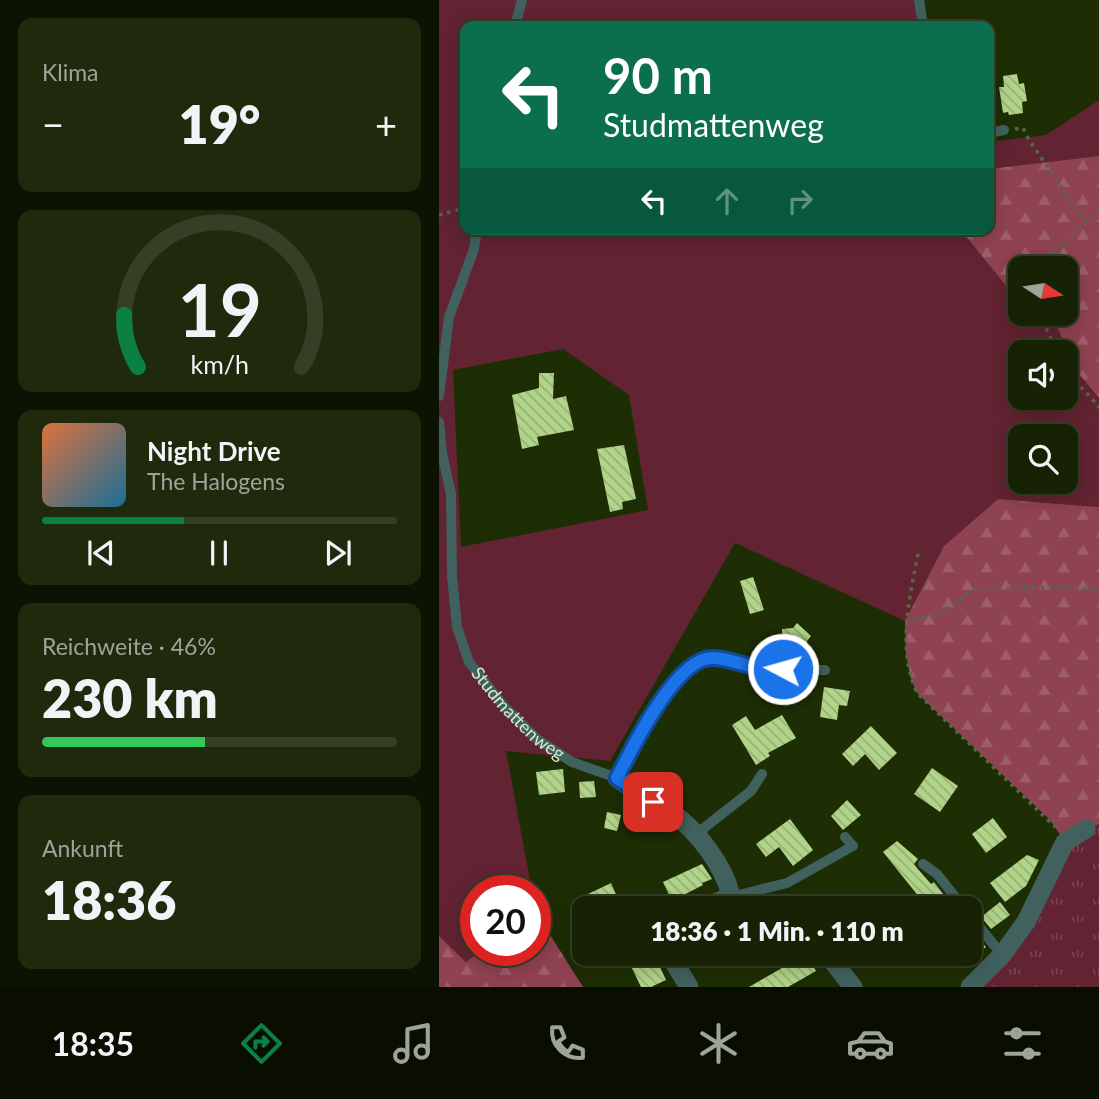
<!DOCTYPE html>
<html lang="de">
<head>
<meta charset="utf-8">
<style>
	:root { --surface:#162203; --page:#1f2a0d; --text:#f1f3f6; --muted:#9ea49a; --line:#353f25; --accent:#0b8043 }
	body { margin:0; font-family:Lato,sans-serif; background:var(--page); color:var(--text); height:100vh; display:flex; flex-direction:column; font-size:26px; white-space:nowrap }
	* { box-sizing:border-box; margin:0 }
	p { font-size:23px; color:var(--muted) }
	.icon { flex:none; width:38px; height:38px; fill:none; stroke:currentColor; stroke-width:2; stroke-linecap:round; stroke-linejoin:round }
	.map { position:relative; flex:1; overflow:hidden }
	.sheet { display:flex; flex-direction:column; gap:18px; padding:18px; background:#0c1302; width:439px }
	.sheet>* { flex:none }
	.guide { position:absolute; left:21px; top:21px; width:534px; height:214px; border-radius:14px; box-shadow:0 4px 18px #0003,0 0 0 2px var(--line); background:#0b6e4f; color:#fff; overflow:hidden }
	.needle { width:46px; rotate:102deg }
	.tools { position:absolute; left:569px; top:256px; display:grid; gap:14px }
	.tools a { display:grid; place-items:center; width:70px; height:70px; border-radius:14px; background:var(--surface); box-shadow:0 4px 18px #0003,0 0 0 2px var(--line); font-size:35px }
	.speed { position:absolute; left:21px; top:875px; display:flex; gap:14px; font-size:35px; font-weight:700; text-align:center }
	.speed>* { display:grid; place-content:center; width:91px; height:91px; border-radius:50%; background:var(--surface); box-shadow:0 4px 18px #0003,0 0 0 2px var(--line); line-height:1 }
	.speed .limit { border:10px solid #d22; background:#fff; color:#111 }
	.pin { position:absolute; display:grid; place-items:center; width:60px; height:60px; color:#fff; margin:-30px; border-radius:14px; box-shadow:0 4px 10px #0006 }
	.me { position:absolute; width:77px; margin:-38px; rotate:276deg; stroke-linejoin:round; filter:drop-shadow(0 0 5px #0008) }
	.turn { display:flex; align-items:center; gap:24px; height:147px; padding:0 28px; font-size:32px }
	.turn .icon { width:91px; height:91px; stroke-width:2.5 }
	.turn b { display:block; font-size:49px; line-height:60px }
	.lanes { display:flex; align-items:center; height:66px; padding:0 28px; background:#0003; justify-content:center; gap:35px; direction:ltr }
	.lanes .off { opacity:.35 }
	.big { font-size:52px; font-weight:800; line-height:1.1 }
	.sheet .tile { flex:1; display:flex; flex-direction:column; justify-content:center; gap:10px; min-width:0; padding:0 24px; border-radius:14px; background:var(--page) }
	.sheet .dial { align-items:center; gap:0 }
	.dial svg { height:182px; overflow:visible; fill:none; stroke:var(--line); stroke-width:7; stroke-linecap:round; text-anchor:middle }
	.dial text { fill:var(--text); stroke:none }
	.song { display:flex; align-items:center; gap:21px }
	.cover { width:84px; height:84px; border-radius:10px; background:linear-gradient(135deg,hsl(20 70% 55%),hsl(200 70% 35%)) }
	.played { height:7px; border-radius:4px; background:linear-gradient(90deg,var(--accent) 40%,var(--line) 40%) }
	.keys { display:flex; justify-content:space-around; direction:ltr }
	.heat { display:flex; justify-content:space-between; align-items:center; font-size:38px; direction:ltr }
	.charge { height:10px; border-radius:5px; background:linear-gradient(90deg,#34c759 46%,var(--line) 0) }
	.trip { position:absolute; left:133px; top:896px; width:410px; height:70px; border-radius:14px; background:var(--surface); box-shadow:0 4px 18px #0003,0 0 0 2px var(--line); font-weight:800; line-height:70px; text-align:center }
	.tab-bar { display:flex; height:112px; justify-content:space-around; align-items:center; background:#090e01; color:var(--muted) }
	.tab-bar .icon { width:49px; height:49px }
	.tab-bar .selected { color:var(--accent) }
	.tab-bar b { font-size:32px; color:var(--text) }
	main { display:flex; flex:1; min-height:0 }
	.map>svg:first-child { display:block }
	.grass { fill:#622332; fill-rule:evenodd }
	.forest { fill:url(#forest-firs) }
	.park { fill:url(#park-tufts) }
	.building { fill:url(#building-back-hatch) }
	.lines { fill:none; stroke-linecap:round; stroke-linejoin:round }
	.path { stroke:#586843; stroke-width:3.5; stroke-dasharray:3.5 5; stroke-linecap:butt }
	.service { stroke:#41615e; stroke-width:10 }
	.minor { stroke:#41615e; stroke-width:19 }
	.route-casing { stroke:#114b97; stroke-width:18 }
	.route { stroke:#1a73e8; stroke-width:12 }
	.labels { text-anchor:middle; stroke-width:7; stroke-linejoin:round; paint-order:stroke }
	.street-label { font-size:18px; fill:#dae9cc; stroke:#1d2d04 }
</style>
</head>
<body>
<main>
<section class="sheet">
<div class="tile"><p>Klima</p>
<div class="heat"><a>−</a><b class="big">19°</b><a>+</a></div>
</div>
<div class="tile dial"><svg viewBox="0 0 100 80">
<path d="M14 69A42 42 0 1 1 86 69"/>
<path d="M14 69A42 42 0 0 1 8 46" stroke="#0b8043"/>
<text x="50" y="56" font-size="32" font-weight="700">19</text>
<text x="50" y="72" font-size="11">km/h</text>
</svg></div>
<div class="tile">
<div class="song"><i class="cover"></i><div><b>Night Drive</b><p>The Halogens</p></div></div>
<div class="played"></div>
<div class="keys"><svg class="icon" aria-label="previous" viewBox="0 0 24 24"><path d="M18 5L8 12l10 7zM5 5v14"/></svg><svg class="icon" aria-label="pause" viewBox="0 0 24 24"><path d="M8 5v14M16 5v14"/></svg><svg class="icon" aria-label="next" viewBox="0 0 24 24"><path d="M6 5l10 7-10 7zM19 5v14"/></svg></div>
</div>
<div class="tile"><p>Reichweite · 46%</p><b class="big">230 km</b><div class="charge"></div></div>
<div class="tile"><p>Ankunft</p><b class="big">18:36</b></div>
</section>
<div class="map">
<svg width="660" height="987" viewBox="0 0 660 987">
	<defs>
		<pattern id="forest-firs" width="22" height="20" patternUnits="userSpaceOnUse" patternTransform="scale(1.75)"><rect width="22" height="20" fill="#8f4252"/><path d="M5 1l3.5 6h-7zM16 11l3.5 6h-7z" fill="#9e5d6a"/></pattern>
		<pattern id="park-tufts" width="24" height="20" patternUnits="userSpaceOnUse" patternTransform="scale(1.75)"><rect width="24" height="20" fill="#622332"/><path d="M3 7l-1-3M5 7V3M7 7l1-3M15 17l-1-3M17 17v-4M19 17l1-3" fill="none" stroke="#78434e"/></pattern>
		<pattern id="building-back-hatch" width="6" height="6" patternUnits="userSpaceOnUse" patternTransform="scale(1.75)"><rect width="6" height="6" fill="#b1d489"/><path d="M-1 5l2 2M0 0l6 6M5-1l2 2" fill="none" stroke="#95b076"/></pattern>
	</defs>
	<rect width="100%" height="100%" fill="#1d2d04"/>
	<g class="grass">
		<path d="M 0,0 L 480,0 L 484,26 L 26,26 L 26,229 L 521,229 L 568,287 L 581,293 L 581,313 L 613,313 L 634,367 L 660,398 L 660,507 L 559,499 L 505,546 L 466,621 L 296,543 L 171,761 L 67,751 L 93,891 L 37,891 L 37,950 L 43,950 L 27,962 L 0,936 ZM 124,349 L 190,395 L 209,510 L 22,547 L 14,370 ZM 581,352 L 626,352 L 626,397 L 581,397 ZM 581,436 L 626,436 L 626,481 L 581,481 Z"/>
		<polygon points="660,100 660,156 550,169 550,142 607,135"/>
	</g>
	<g class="forest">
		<polygon points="660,156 660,398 634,367 613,313 626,313 626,268 581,268 581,293 568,287 521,229 550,229 550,169"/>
		<polygon points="559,499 660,507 660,824 626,842 611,820 478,693 472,679 467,654 466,621 505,546"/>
		<polygon points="96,911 144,987 0,987 0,936 27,962 43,950 96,950"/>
	</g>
	<polygon class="park" points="660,824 660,987 531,987 563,955 626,842"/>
	<g class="building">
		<polygon points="578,74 580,84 585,83 588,101 583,102 584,113 570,115 569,112 564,113 560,87 565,87 564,76"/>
		<polygon points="100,373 115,373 114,399 127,396 135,430 98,437 100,445 83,449 73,395 100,388"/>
		<polygon points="185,445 197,499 183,502 184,509 171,512 158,449"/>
		<polygon points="314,577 325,610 311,614 301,581"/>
		<polygon points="358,623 372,636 368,641 369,651 344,652 343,629 354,628"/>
		<polygon points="385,687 411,691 408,706 400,705 398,720 381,717"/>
		<polygon points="343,715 357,738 329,753 331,756 317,765 293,725 307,716 316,730"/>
		<polygon points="432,726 458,753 440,770 426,754 414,766 403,754"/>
		<polygon points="493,768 519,786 501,812 475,794"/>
		<polygon points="124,769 126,792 100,795 97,772"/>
		<polygon points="155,781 157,797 141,798 140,782"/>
		<polygon points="408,800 422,815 404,830 392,816"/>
		<polygon points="168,812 182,815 178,831 165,828"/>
		<polygon points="554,818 568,837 547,853 533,834"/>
		<polygon points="351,819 374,850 354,866 340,847 327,857 317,844"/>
		<polygon points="458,841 479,859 475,864 478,868 492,884 495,882 512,904 507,908 489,908 444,852"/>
		<polygon points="588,855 600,860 587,886 566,902 551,883"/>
		<polygon points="263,864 273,879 263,883 264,885 233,901 224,882"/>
		<polygon points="172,883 183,908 152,908 147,895"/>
		<polygon points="561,902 571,915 552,929 542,917"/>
		<polygon points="530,927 547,947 530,960"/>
		<polygon points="202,954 215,954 227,980 212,987 202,987 189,960"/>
		<polygon points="367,954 377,971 349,987 310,987"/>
	</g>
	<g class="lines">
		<g class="path">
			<polyline points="576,129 584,128 590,140 646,221"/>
			<polyline points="0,215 26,208"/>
			<polyline points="606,268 617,251 660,210"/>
			<polyline points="600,313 618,352"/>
			<path d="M 626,367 C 635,383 650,393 660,408"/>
			<path d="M 479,554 C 470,601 458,647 478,693 L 616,827"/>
			<polyline points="466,621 495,616 535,589 627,587 660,590"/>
		</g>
		<g class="service">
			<polyline points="480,0 484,26"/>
			<polyline points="76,26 83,0"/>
			<polyline points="550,133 565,130"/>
			<polyline points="0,396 10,317 35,249 38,229"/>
			<path id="s1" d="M 0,422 L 3,453 L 12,494 L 13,576 L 18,627 L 30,662 L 64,705 L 98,739 L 133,762 L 178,778 C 193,749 236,659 273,658 C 289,658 305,665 321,668 C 342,671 365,669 386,670"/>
			<polyline points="256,835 312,791 323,774"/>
			<polyline points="484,864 498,874 525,908"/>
			<polyline points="296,896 348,883 414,846 406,837"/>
			<polyline points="530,914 563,955"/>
		</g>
		<g class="minor">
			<path d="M 178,778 C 196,791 215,801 233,813 C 259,831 285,866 292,896 L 316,908"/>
			<polyline points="266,908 292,896"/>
			<polyline points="230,954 250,987"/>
			<polyline points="388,954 414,987"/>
			<polyline points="531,987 563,955 587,922 626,842 647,829"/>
		</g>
	</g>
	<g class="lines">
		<defs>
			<path id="route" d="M 214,802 L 178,778 C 193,748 237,658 273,658 C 290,658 305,666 322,668 C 329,669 336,668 344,669"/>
		</defs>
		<use href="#route" class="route-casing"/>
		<use href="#route" class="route"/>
	</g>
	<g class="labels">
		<g class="street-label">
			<text dy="6" stroke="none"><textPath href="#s1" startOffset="315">Studmattenweg</textPath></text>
		</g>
	</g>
</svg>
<div class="tools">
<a><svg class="needle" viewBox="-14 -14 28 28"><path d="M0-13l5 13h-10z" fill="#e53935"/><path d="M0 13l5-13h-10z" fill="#9ea49a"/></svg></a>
<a><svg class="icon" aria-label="sound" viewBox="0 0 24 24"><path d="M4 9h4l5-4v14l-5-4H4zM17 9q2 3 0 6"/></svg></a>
<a><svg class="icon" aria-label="search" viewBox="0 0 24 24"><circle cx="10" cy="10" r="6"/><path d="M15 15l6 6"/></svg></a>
</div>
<div class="speed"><div class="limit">20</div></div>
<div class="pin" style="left:214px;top:802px;background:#d93025"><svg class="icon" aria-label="arrive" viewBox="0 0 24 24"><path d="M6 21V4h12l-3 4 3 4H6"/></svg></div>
<svg class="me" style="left:344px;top:669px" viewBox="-20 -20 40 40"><circle r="17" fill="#1a73e8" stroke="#fff" stroke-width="3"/><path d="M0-11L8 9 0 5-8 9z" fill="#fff"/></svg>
<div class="trip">18:36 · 1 Min. · 110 m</div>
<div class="guide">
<div class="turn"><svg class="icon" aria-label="left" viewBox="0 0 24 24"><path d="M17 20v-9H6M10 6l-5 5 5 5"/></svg><div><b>90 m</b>Studmattenweg</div></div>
<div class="lanes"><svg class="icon" aria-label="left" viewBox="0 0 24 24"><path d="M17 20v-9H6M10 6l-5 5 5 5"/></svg><svg class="icon off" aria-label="ahead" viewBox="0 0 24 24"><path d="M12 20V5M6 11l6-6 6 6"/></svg><svg class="icon off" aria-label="right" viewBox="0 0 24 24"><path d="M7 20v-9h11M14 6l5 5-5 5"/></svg></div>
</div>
</div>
</main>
<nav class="tab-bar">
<b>18:35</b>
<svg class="icon selected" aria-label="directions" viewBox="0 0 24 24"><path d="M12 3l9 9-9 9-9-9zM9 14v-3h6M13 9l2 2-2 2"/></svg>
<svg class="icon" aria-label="music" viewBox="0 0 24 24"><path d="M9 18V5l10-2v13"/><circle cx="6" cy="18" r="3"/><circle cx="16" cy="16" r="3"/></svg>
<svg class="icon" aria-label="phone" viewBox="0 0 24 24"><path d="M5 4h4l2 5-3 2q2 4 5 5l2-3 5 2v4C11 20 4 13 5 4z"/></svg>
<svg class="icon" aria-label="climate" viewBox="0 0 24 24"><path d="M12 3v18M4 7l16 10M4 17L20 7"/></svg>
<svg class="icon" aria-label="car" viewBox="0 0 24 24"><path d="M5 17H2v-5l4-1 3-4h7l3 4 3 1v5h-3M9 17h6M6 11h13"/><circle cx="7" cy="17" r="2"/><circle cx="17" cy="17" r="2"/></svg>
<svg class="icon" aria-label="filters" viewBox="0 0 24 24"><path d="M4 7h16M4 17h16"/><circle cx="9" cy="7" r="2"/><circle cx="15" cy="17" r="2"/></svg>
</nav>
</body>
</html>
